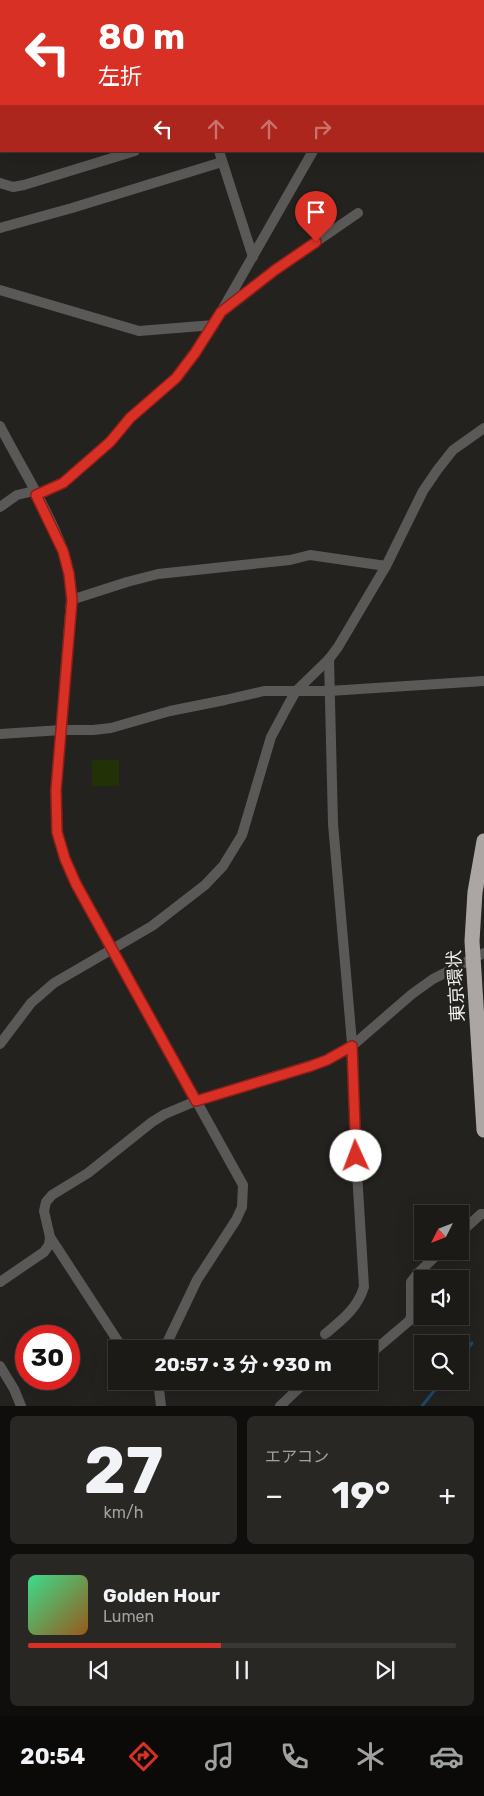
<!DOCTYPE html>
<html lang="ja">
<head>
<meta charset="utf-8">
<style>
	:root { --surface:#1b1a17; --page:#282724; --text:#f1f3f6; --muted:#a0a1a1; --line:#393836; --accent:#d93025 }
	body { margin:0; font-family:Rubik,"Noto Sans JP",sans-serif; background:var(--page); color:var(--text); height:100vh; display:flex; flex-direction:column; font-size:19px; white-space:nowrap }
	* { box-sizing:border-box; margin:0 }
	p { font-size:16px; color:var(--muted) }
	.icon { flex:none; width:28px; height:28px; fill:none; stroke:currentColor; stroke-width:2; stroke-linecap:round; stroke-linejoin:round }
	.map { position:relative; height:1406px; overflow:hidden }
	.side { display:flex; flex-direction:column; gap:10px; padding:10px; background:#0f0e0d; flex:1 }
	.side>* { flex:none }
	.guide { position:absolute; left:0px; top:0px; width:485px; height:152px; box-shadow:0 5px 20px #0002,0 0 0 1px var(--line); background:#d93025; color:#fff; overflow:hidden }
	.needle { width:32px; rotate:228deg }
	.tools { position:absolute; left:414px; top:1205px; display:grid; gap:10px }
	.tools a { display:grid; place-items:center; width:55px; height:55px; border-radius:0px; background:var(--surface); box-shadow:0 5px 20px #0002,0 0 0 1px var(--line); font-size:25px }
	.speed { position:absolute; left:15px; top:1325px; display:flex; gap:10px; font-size:25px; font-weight:700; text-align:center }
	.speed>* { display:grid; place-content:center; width:65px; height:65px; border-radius:50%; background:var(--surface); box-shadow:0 5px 20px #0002,0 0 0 1px var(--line); line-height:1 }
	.speed .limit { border:8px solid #d22; background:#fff; color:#111 }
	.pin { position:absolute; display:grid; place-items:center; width:42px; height:42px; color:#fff; margin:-51px -21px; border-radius:50% 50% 50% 0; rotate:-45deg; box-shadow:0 0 5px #0007 }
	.pin .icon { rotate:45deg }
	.me { position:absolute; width:55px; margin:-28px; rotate:358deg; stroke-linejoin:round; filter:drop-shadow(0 0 4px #0008) }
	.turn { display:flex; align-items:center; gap:18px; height:105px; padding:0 15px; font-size:22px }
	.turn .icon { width:65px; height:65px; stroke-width:2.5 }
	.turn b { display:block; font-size:35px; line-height:42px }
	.lanes { display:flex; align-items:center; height:48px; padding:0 15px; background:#0003; justify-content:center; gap:25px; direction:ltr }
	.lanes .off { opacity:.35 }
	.big { font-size:38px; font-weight:700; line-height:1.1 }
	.side .tile { flex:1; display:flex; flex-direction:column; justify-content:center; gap:8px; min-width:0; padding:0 18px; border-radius:8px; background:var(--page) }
	.side .dial { align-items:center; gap:0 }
	.dial b { font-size:65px; line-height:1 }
	.song { display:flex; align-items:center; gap:15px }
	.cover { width:60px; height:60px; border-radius:8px; background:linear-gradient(135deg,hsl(150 70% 55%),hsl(30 70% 35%)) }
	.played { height:5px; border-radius:2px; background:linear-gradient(90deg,var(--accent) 45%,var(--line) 45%) }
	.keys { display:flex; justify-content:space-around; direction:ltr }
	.heat { display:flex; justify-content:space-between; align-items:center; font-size:28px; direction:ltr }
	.side .tiles { flex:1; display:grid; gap:10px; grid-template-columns:1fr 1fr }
	.tile:last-child { grid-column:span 2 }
	.trip { position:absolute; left:108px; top:1340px; width:270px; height:50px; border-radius:0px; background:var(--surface); box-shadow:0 5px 20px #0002,0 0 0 1px var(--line); font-weight:700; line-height:50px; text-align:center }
	.tab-bar { display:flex; height:80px; justify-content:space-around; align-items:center; background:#0b0a09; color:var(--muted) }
	.tab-bar .icon { width:35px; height:35px }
	.tab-bar .active { color:var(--accent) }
	.tab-bar b { font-size:22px; color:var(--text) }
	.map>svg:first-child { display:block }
	.green { fill:#233206 }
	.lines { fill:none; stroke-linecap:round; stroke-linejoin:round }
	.stream { stroke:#1b496b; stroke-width:3 }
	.minor { stroke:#5b5958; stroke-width:10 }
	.highway { stroke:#aba6a4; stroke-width:15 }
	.route-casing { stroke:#8d1f18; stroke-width:12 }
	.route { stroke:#d93025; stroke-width:9 }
	.labels { text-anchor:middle; stroke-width:5; stroke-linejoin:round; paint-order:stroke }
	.street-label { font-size:18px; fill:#f2f0ee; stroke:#24221f }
</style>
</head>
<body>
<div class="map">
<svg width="484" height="1406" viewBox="0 0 484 1406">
	<rect width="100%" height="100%" fill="#24221f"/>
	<rect class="green" x="92" y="760" width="27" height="26"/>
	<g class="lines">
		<g class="stream">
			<polyline points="460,1358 472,1343"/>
			<polyline points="422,1406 442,1381"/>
		</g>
		<g class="minor">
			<polyline points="174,0 174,1"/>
			<polyline points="399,1 399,0"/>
			<polyline points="219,151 253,257"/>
			<polyline points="0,183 13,187 24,185 135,151"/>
			<polyline points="0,228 72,208 222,162"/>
			<polyline points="0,290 139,331 214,325"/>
			<polyline points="225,309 275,270 358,213"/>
			<path d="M 0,426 C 21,467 47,507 63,550 C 69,566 70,583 71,600 L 56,789 L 57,832 L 65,859 L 76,884 L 243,1185 L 242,1207 L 236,1220 L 197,1280 L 164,1349"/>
			<polyline points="36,495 63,483 110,442 130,418 176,378 185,367 217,319 313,151"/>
			<polyline points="0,507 17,495 34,491"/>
			<polyline points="71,600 127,582 158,574 290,560 310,555 386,566"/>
			<polyline points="0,734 62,730 93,730 111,728 170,711 225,700 264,691 329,691 484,681"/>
			<polyline points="0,1044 31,1003 54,983 152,926 205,885 223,866 242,835 271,737 287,707 296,691 329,659 338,647 386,566 423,491 438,469 453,450 484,428"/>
			<polyline points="460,1233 481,1214 484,1214"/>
			<polyline points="50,1237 123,1349"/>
			<polyline points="0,1282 44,1252 49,1245 50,1237 44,1211 46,1202 52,1195 88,1173 152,1122 165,1114 196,1101 327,1060 352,1046 412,994 433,979 484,953"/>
			<path d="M 325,1334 C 342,1320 357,1309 364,1287 L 356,1156 L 352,1043 L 333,824 L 329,659"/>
			<polyline points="369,1355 409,1321 411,1317 411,1282 418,1273 441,1251"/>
			<polyline points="0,1366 14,1389 21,1406"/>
			<polyline points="158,1381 161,1406"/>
			<polyline points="280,1406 300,1387 315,1381"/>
		</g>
		<polyline class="highway" points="484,841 475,892 472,941 484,1130"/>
	</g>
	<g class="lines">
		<defs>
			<polyline id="route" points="316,242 275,270 221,312 195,353 176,378 130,418 110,442 63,483 36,495 63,551 69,574 72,600 56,790 57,832 65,859 76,884 196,1101 311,1066 327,1060 352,1046 356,1156"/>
		</defs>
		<use href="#route" class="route-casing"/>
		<use href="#route" class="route"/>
	</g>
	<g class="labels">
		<g class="street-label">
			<text transform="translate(456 986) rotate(-93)" y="6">東京環状</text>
		</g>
	</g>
</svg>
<div class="tools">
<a><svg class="needle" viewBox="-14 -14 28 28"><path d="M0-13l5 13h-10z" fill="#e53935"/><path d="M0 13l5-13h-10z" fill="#a0a1a1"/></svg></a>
<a><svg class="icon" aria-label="sound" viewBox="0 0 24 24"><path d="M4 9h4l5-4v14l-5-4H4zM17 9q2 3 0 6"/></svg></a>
<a><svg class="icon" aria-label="search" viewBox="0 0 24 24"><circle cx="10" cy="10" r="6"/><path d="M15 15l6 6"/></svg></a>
</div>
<div class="speed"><div class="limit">30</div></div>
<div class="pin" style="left:316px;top:242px;background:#d93025"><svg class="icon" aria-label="arrive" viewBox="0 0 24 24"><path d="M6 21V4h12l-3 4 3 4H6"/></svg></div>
<svg class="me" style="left:356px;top:1156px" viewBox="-20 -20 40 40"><circle r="19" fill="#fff"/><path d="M0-13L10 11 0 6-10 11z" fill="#d93025"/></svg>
<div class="trip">20:57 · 3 分 · 930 m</div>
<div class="guide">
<div class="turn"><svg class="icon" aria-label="left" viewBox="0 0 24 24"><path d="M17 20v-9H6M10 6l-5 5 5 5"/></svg><div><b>80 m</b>左折</div></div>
<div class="lanes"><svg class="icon" aria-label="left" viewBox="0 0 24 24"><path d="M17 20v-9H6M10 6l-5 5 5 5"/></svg><svg class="icon off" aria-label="ahead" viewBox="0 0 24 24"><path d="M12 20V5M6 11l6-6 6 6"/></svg><svg class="icon off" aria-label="ahead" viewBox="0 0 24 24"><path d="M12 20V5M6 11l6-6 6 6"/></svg><svg class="icon off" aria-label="right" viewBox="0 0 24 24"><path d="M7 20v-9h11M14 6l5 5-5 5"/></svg></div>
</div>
</div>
<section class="side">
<div class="tiles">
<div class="tile dial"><b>27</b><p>km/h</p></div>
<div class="tile"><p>エアコン</p>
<div class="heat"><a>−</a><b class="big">19°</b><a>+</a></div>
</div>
<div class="tile">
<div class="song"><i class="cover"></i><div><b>Golden Hour</b><p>Lumen</p></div></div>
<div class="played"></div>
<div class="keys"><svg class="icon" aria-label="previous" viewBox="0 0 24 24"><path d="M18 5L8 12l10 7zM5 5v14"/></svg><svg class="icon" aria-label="pause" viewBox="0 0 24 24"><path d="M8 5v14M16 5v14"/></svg><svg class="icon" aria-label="next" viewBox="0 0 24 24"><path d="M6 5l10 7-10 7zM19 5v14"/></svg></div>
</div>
</div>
</section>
<nav class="tab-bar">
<b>20:54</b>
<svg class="icon active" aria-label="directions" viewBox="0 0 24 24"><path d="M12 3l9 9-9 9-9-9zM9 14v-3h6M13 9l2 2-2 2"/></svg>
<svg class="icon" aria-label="music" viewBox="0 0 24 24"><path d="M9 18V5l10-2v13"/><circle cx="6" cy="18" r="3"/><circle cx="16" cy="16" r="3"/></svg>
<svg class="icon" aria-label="phone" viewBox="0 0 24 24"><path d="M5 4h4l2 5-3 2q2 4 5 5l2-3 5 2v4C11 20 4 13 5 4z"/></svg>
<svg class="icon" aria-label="climate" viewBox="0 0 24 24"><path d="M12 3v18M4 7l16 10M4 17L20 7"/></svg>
<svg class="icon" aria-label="car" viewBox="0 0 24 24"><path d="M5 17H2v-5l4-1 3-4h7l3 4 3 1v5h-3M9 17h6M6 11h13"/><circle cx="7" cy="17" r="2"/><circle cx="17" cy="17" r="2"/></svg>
</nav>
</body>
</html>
